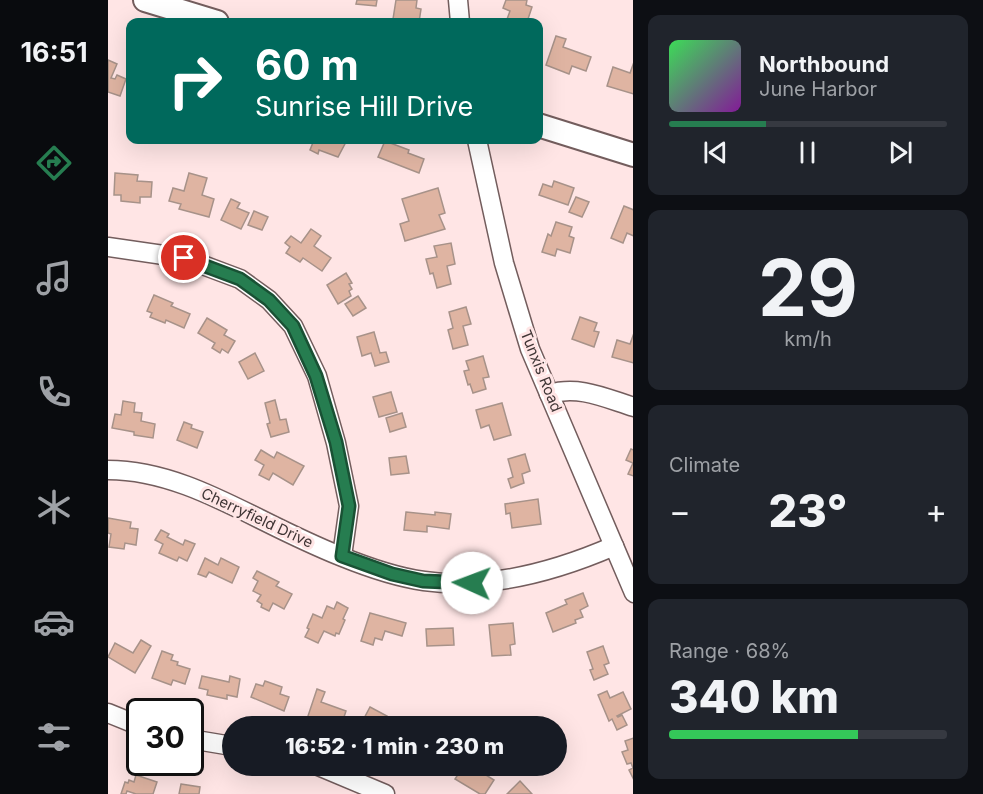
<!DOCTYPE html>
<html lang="en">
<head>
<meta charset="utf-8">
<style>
	:root { --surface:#171b24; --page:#20242c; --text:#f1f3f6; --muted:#9ea1a6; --line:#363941; --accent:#267d50 }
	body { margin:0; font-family:Inter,sans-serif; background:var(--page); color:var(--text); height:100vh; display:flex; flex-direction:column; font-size:22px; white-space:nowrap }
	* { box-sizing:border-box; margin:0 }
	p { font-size:20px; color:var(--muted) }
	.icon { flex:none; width:33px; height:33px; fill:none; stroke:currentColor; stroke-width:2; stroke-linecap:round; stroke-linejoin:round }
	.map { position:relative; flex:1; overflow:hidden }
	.details { display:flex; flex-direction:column; gap:15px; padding:15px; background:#0d0f14; width:350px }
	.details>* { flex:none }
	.banner { position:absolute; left:18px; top:18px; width:417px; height:126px; border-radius:12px; box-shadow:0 6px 24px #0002; background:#00695c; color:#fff; overflow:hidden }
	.speed { position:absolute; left:18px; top:698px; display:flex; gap:12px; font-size:30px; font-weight:700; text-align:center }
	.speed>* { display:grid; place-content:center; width:78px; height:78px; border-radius:50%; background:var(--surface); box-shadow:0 6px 24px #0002; line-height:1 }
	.speed .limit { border:3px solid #111; border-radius:9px; background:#fff; color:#111 }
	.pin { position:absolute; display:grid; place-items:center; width:51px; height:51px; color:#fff; margin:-26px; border:3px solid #fff; border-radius:50%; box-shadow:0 2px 6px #0007 }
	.me { position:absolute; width:66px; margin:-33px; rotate:272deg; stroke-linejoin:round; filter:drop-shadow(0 0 4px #0008) }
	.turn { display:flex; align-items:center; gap:21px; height:126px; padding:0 30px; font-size:27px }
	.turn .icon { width:78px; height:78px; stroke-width:2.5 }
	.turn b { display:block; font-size:42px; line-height:51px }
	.big { font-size:45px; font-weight:800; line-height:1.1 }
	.details .widget { flex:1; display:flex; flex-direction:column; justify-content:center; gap:9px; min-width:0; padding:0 21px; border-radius:12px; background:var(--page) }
	.details .dial { align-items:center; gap:0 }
	.dial b { font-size:78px; line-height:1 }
	.song { display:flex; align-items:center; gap:18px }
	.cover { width:72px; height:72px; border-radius:9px; background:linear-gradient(135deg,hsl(130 70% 55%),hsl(290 70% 35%)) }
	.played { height:6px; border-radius:3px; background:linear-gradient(90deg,var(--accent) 35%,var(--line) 35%) }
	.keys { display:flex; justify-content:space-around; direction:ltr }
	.heat { display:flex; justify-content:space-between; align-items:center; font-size:33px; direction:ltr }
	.charge { height:9px; border-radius:4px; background:linear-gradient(90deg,#34c759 68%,var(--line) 0) }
	.trip { position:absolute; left:114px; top:716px; width:345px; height:60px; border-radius:30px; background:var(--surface); box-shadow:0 6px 24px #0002; font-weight:800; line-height:60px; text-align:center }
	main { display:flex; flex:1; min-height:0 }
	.tabs { display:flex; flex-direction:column; width:108px; justify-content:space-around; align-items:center; background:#090b0e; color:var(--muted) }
	.tabs .icon { width:42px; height:42px }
	.tabs .on { color:var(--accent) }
	.tabs b { font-size:27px; color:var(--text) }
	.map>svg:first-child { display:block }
	.building { fill:#dfb4a2; stroke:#a79289; stroke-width:1.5 }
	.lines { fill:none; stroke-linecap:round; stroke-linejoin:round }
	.minor-casing { stroke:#735d5d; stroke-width:21 }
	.major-casing { stroke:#735d5d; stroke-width:26 }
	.minor { stroke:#fff; stroke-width:18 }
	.major { stroke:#fff; stroke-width:22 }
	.route-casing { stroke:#195134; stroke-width:15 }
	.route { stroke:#267d50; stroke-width:10 }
	.labels { text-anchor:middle; stroke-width:6; stroke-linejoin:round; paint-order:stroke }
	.street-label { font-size:15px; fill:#3f3535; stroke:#ffe5e5 }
</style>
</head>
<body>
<main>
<nav class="tabs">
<b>16:51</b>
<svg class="icon on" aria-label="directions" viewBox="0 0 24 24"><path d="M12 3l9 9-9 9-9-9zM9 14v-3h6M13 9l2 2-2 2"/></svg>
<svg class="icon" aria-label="music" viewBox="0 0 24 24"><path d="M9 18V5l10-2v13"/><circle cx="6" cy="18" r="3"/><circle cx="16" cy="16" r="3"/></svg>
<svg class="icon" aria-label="phone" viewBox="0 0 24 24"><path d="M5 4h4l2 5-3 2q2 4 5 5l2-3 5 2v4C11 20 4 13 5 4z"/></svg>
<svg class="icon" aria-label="climate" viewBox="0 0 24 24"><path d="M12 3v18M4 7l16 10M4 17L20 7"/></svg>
<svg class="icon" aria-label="car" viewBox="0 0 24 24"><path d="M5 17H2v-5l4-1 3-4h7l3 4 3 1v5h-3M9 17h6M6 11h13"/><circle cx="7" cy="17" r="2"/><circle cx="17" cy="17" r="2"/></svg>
<svg class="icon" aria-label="filters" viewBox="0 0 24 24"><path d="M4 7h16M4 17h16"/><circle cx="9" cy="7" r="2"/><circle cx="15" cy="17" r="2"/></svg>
</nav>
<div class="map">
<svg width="526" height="794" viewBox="0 0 526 794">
	<rect width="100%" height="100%" fill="#ffe5e5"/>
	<g class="building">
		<polygon points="249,0 269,0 268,6 248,4"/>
		<polygon points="288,0 309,0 308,8 313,9 311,22 285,19"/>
		<polygon points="398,0 419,0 418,5 424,7 419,22 398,22 402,11 395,8"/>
		<polygon points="448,36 458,39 455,47 483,57 478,71 464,66 461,74 438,65"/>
		<polygon points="0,60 9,64 3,78 7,79 9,75 18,79 12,96 0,92"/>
		<polygon points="526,62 526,94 499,86 505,67 522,73"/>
		<polygon points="206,140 239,140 230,157 211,150 210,154 202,150"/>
		<polygon points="277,141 301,150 300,153 316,159 311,173 270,157"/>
		<polygon points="7,173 30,175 29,181 44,182 43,197 32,197 32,203 13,201 13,195 6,195"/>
		<polygon points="81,173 99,178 94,195 106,199 101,217 71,209 73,204 61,201 65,188 76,191"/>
		<polygon points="446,181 466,188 460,205 431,195 435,184 444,187"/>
		<polygon points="330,188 337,213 331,215 337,229 297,241 292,224 301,221 294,199"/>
		<polygon points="468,197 481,202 474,217 461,212"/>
		<polygon points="123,199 132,203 129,208 141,213 133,229 113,220"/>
		<polygon points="516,206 526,210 526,236 519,233 515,243 503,238"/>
		<polygon points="146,211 160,217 154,230 140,225"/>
		<polygon points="448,222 464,227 461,236 466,238 462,253 449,249 447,256 434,252 440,234 443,236"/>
		<polygon points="203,229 213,236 206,246 223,258 214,271 195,258 192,262 178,253 182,247 177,243 183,236 193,243"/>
		<polygon points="343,243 347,264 339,266 343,284 329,288 325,273 322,274 318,259 329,257 326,246"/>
		<polygon points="238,273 244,283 241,284 244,289 241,291 243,296 230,304 219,285"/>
		<polygon points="46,295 65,303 63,306 82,314 76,328 58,320 57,323 42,317 44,313 39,311"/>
		<polygon points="250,296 258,308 245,316 237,304"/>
		<polygon points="358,307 363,324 355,326 360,345 345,349 340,330 345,328 341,312"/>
		<polygon points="472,317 489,323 486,331 491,332 486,347 464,339"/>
		<polygon points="99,318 119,330 116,335 127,341 120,353 114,349 112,353 104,348 107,343 90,333"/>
		<polygon points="266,332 272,353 278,352 281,362 267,366 263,353 254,356 249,337"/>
		<polygon points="526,333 526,363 504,357 509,340 522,344"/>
		<polygon points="147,353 156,371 140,379 131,362"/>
		<polygon points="375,356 381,377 375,378 378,389 365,393 362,384 360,385 356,371 361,370 358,361"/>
		<polygon points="283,392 289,412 271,417 265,397"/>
		<polygon points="167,400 172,420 178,419 181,432 163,437 159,424 162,423 157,403"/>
		<polygon points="15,401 27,403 26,412 34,413 33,421 47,424 45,438 26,435 26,432 4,428 7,414 13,415"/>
		<polygon points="394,403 403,435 386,440 381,425 373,428 368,410"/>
		<polygon points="294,413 298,427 282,432 278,418"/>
		<polygon points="76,422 84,425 83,428 95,432 89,448 69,440"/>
		<polygon points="523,449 526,450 526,476 520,474 525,463 518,460"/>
		<polygon points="153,450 166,458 169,452 196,466 185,485 165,473 161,480 151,475 156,465 147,460"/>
		<polygon points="417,454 422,471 414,474 416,483 403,488 400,479 405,477 400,459"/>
		<polygon points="298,456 301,473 283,475 281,458"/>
		<polygon points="430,499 433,524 404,528 402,513 398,514 397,504"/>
		<polygon points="298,512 327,515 327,512 343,514 341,529 319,526 319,532 296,530"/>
		<polygon points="0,518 23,522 22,528 30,529 28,545 17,543 16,549 1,547 3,534 0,533"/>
		<polygon points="53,530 61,534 59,537 75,545 77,540 87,544 79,561 71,557 69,561 51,553 55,544 47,540"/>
		<polygon points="97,558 110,565 113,558 131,567 124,583 101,572 98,577 90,574"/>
		<polygon points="149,571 171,582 168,586 184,594 176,609 165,603 161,611 153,607 154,604 149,601 153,595 145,591 150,581 145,578"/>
		<polygon points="475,593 480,606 472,610 475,617 467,620 468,623 445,632 438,613 459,604 457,600"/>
		<polygon points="229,602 240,608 235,619 237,620 231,634 228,633 227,636 216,631 210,643 197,637 201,629 199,628 205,614 214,618 219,606 226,609"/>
		<polygon points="262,613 298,623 294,636 277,631 274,640 267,638 265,645 253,641"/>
		<polygon points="405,623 407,644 402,645 403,655 384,656 381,625"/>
		<polygon points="345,628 346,645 319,646 318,629"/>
		<polygon points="33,640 43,646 27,673 0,657 7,643 25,653"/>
		<polygon points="495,646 501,663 496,665 500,674 486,680 482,670 485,669 479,652"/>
		<polygon points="54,651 65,655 63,660 70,662 69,665 82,669 77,684 65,680 63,685 44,678"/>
		<polygon points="94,676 121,682 122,676 132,679 129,697 119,695 119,699 99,695 100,690 91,688"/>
		<polygon points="157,681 174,687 172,694 181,697 176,711 143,697 148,684 155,686"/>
		<polygon points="209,689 217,692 213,702 238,711 233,726 225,726 208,720 206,721 199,719"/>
		<polygon points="499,691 502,698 515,692 523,709 509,716 510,717 514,715 519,725 509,730 504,719 501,721 490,695"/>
		<polygon points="262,707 279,716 275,723 280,726 252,726"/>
		<polygon points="526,738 526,780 521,770 525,768 523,763 519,764 514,752 520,750 517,741"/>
		<polygon points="348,765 362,765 386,780 377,794 372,794 347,779 351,773 346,769"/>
		<polygon points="28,775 49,782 45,794 28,794 19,791 18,794 13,794 17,782 20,783 21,780 26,782"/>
		<polygon points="412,781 424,794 399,794"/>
		<polygon points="73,784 92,787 91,794 71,794"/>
	</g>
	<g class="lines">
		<defs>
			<g id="minor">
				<polyline points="350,0 352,22"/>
				<polyline points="369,140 396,263 422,349 526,593"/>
				<polyline points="0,247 76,258 132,279 161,300 185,326 209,376 228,443 241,506 234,556"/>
				<path d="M 441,394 C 471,385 497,398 526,407"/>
				<path d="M 0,470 C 55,470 106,496 154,520 C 200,543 265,574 316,581 C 381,590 446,572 506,546"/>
				<polyline points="0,713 32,726"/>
				<polyline points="82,739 124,746"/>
				<polyline points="208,765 277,794"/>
			</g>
			<g id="major">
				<polyline points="37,0 109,22"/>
				<polyline points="430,125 526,155"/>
			</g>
		</defs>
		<use href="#minor" class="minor-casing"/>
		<use href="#major" class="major-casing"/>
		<use href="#minor" class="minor"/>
		<use href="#major" class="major"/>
	</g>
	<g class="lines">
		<defs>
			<polyline id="route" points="76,258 132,279 161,300 185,326 208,376 228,442 241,506 234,556 284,574 315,581 364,583"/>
		</defs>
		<use href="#route" class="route-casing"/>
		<use href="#route" class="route"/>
	</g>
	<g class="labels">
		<g class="street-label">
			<text transform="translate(433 371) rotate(68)" y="5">Tunxis Road</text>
			<text transform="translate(149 518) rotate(25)" y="5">Cherryfield Drive</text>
		</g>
	</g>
</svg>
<div class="speed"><div class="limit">30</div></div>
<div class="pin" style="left:76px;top:258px;background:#d93025"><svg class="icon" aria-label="arrive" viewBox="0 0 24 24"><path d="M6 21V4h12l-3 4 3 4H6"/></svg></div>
<svg class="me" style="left:364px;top:583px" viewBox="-20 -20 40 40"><circle r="19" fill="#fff"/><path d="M0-13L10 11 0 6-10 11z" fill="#267d50"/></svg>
<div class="trip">16:52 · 1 min · 230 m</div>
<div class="banner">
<div class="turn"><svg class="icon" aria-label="right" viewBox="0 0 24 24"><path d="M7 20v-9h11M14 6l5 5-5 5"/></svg><div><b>60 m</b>Sunrise Hill Drive</div></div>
</div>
</div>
<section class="details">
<div class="widget">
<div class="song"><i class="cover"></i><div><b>Northbound</b><p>June Harbor</p></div></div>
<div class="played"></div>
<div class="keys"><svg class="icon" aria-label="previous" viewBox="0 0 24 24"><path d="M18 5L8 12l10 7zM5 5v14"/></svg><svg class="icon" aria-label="pause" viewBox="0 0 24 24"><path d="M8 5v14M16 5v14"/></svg><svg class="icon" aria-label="next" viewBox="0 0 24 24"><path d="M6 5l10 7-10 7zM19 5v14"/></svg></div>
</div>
<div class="widget dial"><b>29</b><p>km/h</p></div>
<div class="widget"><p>Climate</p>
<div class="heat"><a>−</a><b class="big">23°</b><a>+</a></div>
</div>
<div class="widget"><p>Range · 68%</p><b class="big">340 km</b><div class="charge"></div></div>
</section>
</main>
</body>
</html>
